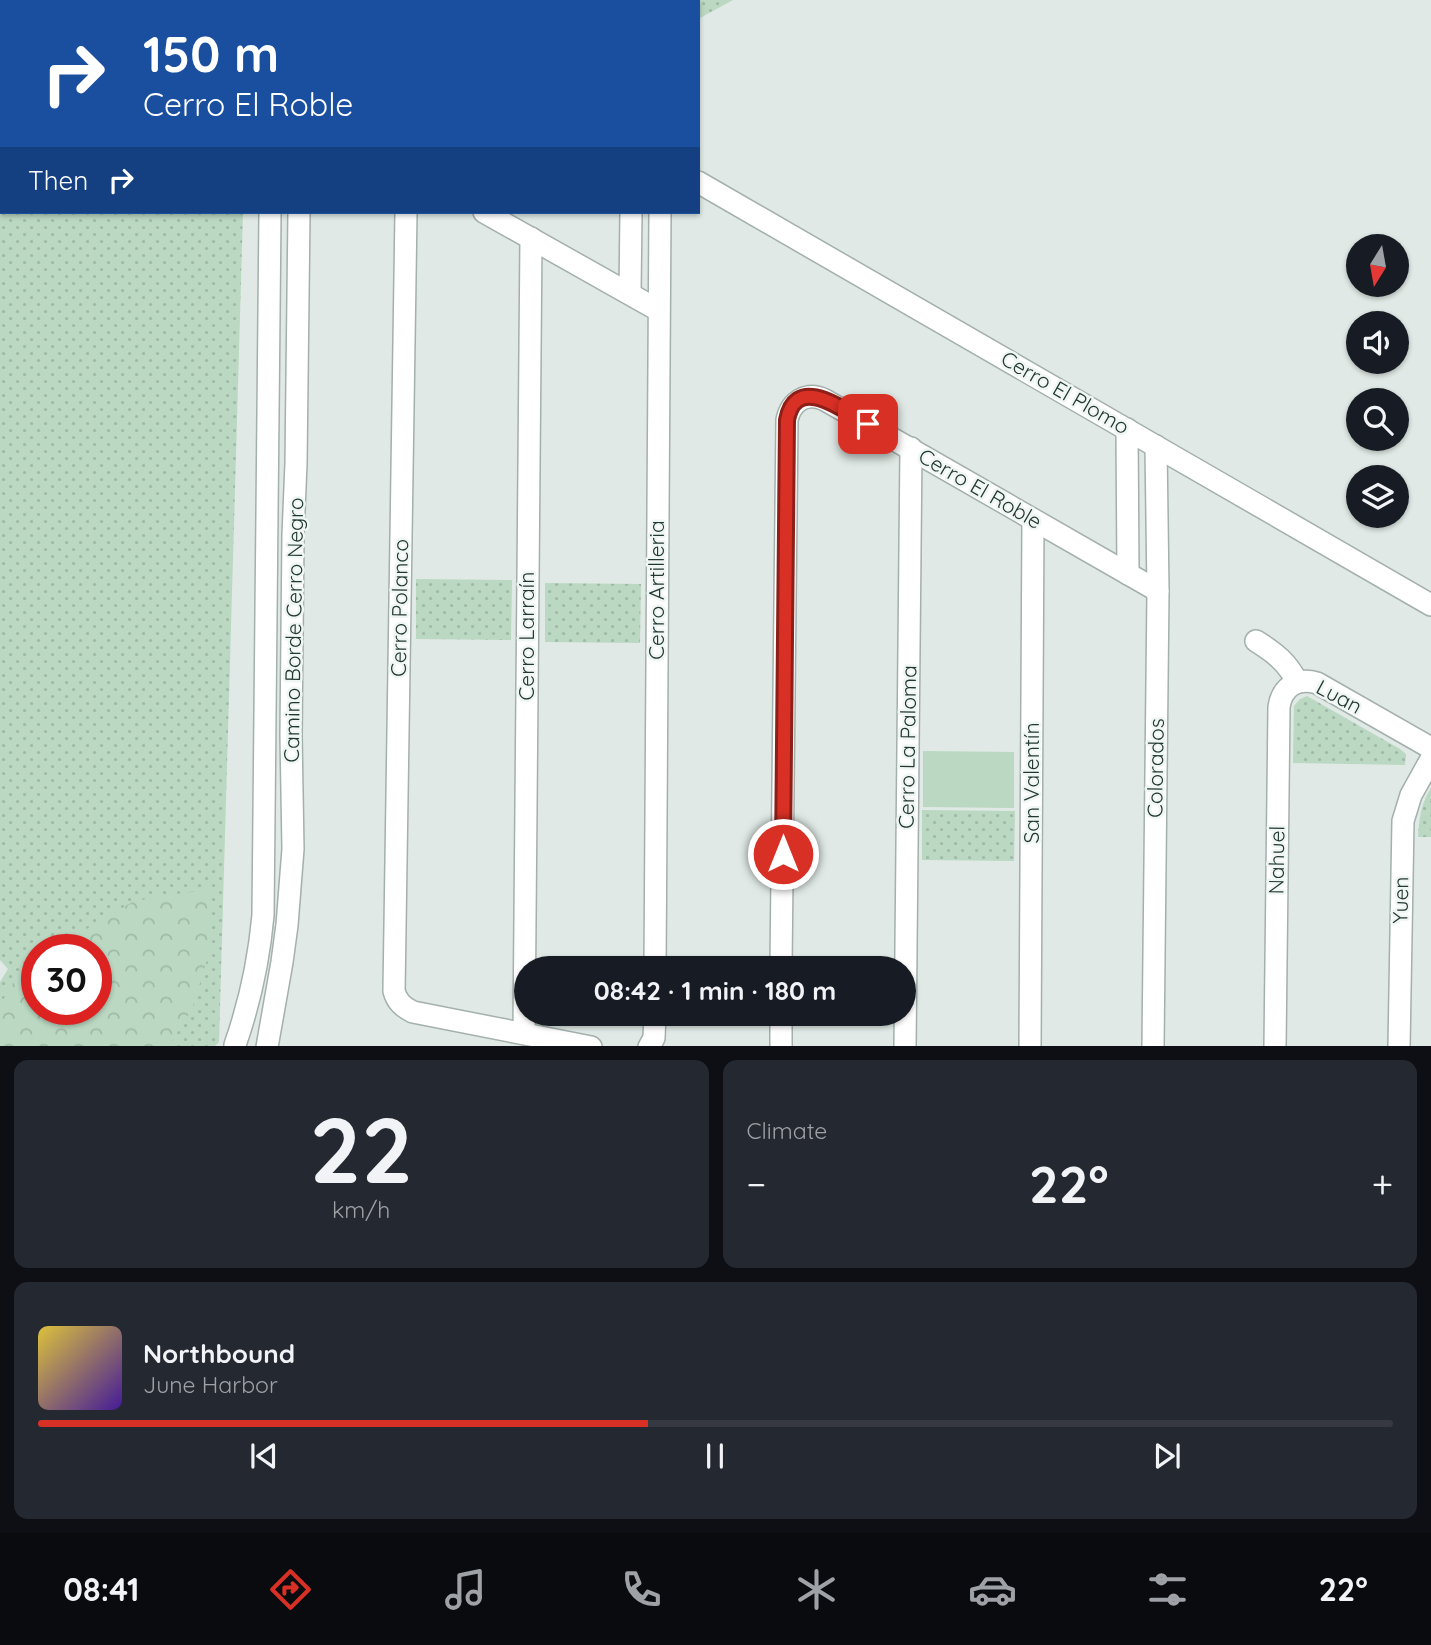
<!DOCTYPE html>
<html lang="en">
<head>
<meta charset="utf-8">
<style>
	:root { --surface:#171b24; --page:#242831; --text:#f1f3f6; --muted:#9ea1a6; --line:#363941; --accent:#d93025 }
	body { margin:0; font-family:Quicksand,sans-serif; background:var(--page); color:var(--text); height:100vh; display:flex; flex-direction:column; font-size:26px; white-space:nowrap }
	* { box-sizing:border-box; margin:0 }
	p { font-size:23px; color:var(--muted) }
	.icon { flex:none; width:38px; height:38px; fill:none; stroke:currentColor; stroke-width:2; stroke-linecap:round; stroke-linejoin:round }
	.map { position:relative; height:1046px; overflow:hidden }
	.sheet { display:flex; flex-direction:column; gap:14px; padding:14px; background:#0d0f14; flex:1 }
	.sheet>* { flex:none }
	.guide { position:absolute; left:0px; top:0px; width:700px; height:214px; box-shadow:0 2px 5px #0004; background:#1a4fa0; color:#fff; overflow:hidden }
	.needle { width:46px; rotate:191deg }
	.buttons { position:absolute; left:1346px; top:234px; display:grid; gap:14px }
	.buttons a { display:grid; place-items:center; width:63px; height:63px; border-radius:50%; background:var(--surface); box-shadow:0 2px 5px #0004; font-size:35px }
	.speed { position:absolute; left:21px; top:934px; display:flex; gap:14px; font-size:35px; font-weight:700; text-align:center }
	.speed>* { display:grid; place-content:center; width:91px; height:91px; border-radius:50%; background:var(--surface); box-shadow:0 2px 5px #0004; line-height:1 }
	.speed .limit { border:10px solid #d22; background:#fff; color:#111 }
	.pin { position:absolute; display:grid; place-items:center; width:60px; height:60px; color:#fff; margin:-30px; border-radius:14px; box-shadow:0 4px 10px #0006 }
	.me { position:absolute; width:77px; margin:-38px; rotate:0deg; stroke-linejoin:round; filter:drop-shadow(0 0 5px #0008) }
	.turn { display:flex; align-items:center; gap:24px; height:147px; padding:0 28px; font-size:32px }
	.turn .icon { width:91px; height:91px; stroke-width:2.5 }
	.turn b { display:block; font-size:49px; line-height:60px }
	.then { display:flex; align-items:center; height:66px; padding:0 28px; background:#0003; gap:14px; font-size:26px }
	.big { font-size:52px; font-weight:800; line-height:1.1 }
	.sheet .card { flex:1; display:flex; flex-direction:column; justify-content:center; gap:10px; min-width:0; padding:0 24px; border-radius:14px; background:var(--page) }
	.sheet .dial { align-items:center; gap:0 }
	.dial b { font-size:91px; line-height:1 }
	.song { display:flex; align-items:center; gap:21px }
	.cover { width:84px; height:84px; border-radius:10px; background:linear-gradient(135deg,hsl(50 70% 55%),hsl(260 70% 35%)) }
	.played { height:7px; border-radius:4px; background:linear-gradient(90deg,var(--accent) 45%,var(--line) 45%) }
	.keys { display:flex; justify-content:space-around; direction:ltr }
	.heat { display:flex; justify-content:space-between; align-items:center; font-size:38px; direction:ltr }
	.sheet .tiles { flex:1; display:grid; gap:14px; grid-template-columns:1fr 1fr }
	.card:last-child { grid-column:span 2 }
	.trip { position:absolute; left:514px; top:956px; width:402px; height:70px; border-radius:35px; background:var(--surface); box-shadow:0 2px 5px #0004; font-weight:800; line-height:70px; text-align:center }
	.tabs { display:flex; height:112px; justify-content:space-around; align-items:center; background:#090b0e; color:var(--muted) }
	.tabs .icon { width:49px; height:49px }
	.tabs .selected { color:var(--accent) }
	.tabs b { font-size:32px; color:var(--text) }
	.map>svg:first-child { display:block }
	.grass { fill:url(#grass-dots); fill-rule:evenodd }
	.forest { fill:url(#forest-crowns) }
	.garden { fill:#bad8c2 }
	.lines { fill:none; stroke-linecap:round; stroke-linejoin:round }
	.minor-casing { stroke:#a3b0ab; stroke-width:24 }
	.minor { stroke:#fff; stroke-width:21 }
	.route-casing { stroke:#8d1f18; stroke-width:18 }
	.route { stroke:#d93025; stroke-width:12 }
	.labels { text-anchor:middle; stroke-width:5; stroke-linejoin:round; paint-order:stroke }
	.street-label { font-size:21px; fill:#223731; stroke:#f0f6f3 }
</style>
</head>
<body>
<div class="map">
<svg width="1431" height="1047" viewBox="0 0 1431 1047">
	<defs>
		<pattern id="grass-dots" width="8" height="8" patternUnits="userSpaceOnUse" patternTransform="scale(1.75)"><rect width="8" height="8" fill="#bad8c2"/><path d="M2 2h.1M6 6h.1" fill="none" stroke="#a0baa7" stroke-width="1.8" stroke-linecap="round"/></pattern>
		<pattern id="forest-crowns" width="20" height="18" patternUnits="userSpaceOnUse" patternTransform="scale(1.75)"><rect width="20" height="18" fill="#bad8c2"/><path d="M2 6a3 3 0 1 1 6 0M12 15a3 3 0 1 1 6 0" fill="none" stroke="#a0baa7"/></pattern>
	</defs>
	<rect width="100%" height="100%" fill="#e0e9e5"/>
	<g class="grass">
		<path d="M 0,0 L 377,0 L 373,2 L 2,2 L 2,212 L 243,212 L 219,1042 L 214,1047 L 0,1047 L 0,982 L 8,969 L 0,960 ZM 37,950 L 96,950 L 96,1010 L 37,1010 Z"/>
		<polygon points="534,0 733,0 698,19 698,2 535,2"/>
		<polygon points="416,579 512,580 511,640 416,639"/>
		<polygon points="545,583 641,584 640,643 545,642"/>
		<polygon points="1307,696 1400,749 1406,754 1405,765 1293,763 1294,706 1300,699"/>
		<path d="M 1431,788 L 1431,837 L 1418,837 C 1419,819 1421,803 1431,788 Z"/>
		<polygon points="922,810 1015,811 1014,861 922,860"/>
	</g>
	<polygon class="forest" points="209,889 211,947 192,1009 169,1046 0,1046 0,1005 19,973 37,961 37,1010 96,1010 96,950 51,950 134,901"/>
	<polygon class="garden" points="923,751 1014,752 1014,808 923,807"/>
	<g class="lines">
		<defs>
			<g id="minor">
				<polyline points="698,182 1431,605"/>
				<path d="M 406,212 L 394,991 C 397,1002 403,1007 413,1012 L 591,1047"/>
				<polyline points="484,212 658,310"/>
				<polyline points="630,293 631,212"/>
				<polyline points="1127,429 1128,574"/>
				<path d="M 1256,641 C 1274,652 1288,663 1297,682"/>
				<polyline points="655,968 660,212"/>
				<path d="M 781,968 L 787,420 C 791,401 807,391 825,400 L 1158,591"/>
				<polyline points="524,1033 531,238"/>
				<path d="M 235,1045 C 250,1002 259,960 263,915 L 270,212"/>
				<polyline points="267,1047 282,962 287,925 293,849 291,735 293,535 296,463 299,212"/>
				<polyline points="649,1047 654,1038 655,1013"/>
				<polyline points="781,1047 781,1013"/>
				<polyline points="905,1047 911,448"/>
				<polyline points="1030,1047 1033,520"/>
				<polyline points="1153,1047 1158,591 1156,446"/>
				<path d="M 1275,1047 L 1279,707 C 1282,687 1297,677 1317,683 L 1431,748"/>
				<polyline points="1399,1047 1403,821 1411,795 1431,759"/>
			</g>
		</defs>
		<use href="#minor" class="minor-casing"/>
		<use href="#minor" class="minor"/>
	</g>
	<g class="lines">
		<defs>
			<path id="route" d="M 783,854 L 787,420 C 796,372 845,411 868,424"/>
		</defs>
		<use href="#route" class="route-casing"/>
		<use href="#route" class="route"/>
	</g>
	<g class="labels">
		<g class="street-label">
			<text transform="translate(1065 393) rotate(30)" y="7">Cerro El Plomo</text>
			<text transform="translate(980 489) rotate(30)" y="7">Cerro El Roble</text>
			<text transform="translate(657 590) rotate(-90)" y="7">Cerro Artilleria</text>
			<text transform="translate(400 608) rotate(-89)" y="7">Cerro Polanco</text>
			<text transform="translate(294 630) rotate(-89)" y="7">Camino Borde Cerro Negro</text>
			<text transform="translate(527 636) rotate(-90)" y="7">Cerro Larraín</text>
			<text transform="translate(1339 697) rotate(28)" y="7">Luan</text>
			<text transform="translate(908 747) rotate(-89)" y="7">Cerro La Paloma</text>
			<text transform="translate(1156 768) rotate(-89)" y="7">Colorados</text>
			<text transform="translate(1032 783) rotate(-90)" y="7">San Valentín</text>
			<text transform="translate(1277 860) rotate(-89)" y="7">Nahuel</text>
			<text transform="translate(1401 900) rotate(-89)" y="7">Yuen</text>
		</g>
	</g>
</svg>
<div class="buttons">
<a><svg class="needle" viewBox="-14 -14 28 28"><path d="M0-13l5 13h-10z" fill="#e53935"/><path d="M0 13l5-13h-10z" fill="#9ea1a6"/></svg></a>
<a><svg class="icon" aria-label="sound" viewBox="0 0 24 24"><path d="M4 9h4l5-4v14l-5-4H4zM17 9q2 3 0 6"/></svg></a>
<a><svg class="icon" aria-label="search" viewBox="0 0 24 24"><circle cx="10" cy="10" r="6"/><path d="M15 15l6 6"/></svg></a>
<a><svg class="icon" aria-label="layers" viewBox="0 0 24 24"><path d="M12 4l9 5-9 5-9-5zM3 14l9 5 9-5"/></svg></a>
</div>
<div class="speed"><div class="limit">30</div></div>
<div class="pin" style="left:868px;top:424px;background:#d93025"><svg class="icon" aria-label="arrive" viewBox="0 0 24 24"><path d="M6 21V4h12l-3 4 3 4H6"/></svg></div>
<svg class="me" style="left:783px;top:854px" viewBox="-20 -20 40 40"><circle r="17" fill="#d93025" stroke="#fff" stroke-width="3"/><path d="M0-11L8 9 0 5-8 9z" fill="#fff"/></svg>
<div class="trip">08:42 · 1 min · 180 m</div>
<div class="guide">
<div class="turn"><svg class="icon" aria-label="right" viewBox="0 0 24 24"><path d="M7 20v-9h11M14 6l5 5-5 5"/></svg><div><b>150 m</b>Cerro El Roble</div></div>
<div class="then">Then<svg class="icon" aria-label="right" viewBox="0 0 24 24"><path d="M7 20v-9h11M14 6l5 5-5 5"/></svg></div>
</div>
</div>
<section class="sheet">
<div class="tiles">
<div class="card dial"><b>22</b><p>km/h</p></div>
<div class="card"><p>Climate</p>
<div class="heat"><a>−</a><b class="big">22°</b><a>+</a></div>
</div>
<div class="card">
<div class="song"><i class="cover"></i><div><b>Northbound</b><p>June Harbor</p></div></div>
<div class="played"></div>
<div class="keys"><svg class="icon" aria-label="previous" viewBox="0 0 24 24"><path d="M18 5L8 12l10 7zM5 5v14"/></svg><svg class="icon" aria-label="pause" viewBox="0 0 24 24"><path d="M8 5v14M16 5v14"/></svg><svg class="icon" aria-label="next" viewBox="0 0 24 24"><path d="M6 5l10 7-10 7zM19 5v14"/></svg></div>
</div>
</div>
</section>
<nav class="tabs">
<b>08:41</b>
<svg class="icon selected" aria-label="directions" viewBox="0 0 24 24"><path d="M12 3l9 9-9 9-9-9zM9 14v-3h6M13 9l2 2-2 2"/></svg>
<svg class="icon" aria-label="music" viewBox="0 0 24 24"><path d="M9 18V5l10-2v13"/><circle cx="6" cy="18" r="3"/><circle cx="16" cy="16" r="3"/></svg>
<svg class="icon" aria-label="phone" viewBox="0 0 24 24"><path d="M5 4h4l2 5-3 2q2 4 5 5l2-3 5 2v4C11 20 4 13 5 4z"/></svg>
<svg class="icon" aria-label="climate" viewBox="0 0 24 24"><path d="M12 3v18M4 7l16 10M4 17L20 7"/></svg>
<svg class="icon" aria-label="car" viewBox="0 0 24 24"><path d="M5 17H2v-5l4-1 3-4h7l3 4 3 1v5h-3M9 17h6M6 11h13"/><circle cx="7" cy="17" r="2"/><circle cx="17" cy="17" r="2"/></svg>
<svg class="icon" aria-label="filters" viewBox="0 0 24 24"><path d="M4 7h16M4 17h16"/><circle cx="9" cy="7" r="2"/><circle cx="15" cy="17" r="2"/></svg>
<b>22°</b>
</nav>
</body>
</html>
